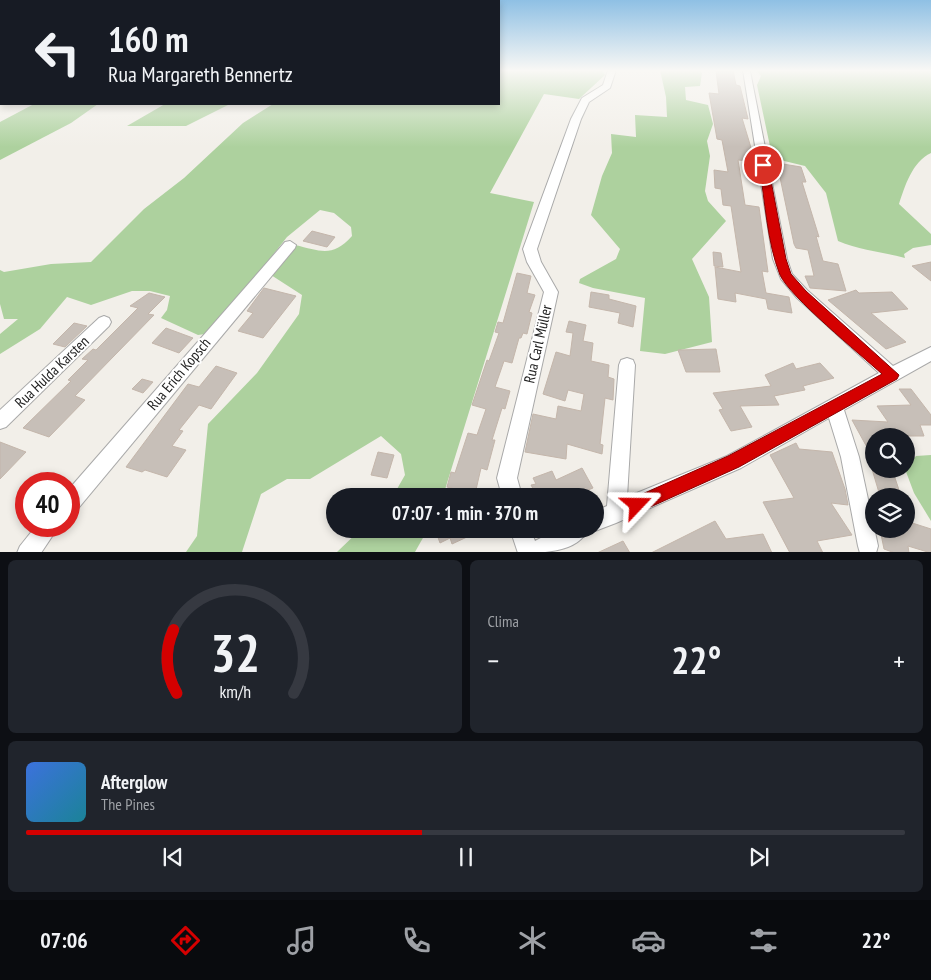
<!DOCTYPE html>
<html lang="pt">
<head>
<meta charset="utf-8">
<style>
	:root { --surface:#171b24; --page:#20242c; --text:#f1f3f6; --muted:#9ea1a6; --line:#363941; --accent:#d40000 }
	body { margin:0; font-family:"PT Sans Narrow",sans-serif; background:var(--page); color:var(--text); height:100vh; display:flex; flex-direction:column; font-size:19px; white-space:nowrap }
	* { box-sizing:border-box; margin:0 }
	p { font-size:16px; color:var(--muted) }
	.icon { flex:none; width:28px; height:28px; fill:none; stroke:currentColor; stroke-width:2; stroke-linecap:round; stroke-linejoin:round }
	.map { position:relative; height:552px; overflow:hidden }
	.side { display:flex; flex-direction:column; gap:8px; padding:8px; background:#0d0f14; flex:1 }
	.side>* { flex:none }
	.banner { position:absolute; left:0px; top:0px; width:500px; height:105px; box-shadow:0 2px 8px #0003; background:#171b24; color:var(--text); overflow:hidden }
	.fabs { position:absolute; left:865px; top:428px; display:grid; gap:10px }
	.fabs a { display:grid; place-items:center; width:50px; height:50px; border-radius:50%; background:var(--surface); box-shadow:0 2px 8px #0003; font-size:25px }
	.speed { position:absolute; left:15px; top:472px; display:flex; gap:10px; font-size:25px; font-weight:700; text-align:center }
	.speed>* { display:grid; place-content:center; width:65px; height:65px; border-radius:50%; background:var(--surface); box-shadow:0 2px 8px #0003; line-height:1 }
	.speed .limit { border:8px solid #d22; background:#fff; color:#111 }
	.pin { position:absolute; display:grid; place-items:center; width:42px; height:42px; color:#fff; margin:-21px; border:2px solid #fff; border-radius:50%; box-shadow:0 1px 5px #0007 }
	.me { position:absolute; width:55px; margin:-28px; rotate:67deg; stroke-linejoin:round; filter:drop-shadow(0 0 4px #0008) }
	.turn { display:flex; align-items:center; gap:18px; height:105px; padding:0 25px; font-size:22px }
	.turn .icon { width:65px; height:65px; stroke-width:2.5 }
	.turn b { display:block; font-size:35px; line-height:42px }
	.big { font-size:38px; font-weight:800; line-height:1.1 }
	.side .card { flex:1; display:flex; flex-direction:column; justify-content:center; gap:8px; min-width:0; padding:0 18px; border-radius:8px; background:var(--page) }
	.side .dial { align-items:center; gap:0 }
	.dial svg { height:130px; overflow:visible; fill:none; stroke:var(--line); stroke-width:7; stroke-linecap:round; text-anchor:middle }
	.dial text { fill:var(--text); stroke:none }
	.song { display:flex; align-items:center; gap:15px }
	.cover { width:60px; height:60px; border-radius:8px; background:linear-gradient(135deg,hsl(220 70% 55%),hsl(190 70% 35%)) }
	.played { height:5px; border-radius:2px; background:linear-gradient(90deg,var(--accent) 45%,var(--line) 45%) }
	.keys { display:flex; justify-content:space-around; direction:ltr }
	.heat { display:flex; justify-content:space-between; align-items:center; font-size:28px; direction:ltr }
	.side .tiles { flex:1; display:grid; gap:8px; grid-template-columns:1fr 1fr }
	.card:last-child { grid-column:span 2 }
	.trip { position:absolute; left:326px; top:488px; width:278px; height:50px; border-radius:25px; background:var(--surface); box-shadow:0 2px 8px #0003; font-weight:800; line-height:50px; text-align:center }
	.menu { display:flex; height:80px; justify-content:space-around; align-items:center; background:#090b0e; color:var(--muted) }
	.menu .icon { width:35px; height:35px }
	.menu .selected { color:var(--accent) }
	.menu b { font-size:22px; color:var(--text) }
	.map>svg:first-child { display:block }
	.forest { fill:#add19e }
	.building { fill:#c7bfb8; stroke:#c4b6ab }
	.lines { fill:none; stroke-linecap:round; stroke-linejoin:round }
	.minor-casing { stroke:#a9a9a9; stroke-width:2 }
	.minor { fill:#fff; fill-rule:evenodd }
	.route { fill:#d40000; stroke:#8a0000 }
	.labels { text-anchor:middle; stroke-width:4; stroke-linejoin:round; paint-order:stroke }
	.street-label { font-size:15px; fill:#222; stroke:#fff }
</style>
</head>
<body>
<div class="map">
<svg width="931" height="553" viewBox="0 0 931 553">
	<rect width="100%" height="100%" fill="#f2efe9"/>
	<g class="forest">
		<path d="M 499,70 L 602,70 L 605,75 L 579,99 L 544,94 L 490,193 L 534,202 L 443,496 L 393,496 L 405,475 L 401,454 L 381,436 L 310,479 L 287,479 L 261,494 L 242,552 L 186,552 L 197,536 L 208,424 L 257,373 L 299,314 L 302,295 L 271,275 L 295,245 C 321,251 332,258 352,236 L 351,227 L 334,213 L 320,210 L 287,237 L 232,307 L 205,334 L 198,335 L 161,318 L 167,310 L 170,296 L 150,291 L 132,291 L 91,305 L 67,297 L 40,329 L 0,354 L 0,334 L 18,319 L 4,319 L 0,304 L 0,270 L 4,272 L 51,264 L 91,262 L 144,209 L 184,178 L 243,123 L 273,104 L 499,104 Z"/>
		<polygon points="660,70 700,70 702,73 700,86 685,87 686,100 708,105 713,124 707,141 710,156 705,191 708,201 726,221 692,259 709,297 712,342 665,354 640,351 645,298 593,288 579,283 580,279 616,259 620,249 591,215 602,176 612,153 611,134 636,137 635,115 667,117 666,97"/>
		<path d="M 756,70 L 931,70 L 931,153 C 912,162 905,186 899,204 L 931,234 L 931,245 L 913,248 L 904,254 L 905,258 C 882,252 859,250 838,241 L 826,193 L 805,166 L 776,159 L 771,151 L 757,85 L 761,76 Z"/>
		<polygon points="34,104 98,104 71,123 0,160 0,122"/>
		<polygon points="165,104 230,104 186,126 127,126"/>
		<polygon points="931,455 931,521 914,493 905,469 916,456"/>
		<polygon points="361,529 428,529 415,552 337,552"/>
	</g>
	<g class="building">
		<polygon points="718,70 733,70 736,85 740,86 748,119 742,118 752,151 752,154 749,154 751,161 738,160 745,205 759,207 768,272 762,271 766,293 789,297 792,313 768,309 766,299 735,293 736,302 718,299 715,267 741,272 731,206 723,205 721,189 715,188 714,170 728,172 722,140 717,139 709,93 719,94 716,71"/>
		<polygon points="777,163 801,167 806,182 802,182 819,237 816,236 823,261 838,264 846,291 810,288 805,276 814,276 808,250 796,248 794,244"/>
		<polygon points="312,231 335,237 327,247 303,241"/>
		<polygon points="713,252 721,253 723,267 714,266"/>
		<polygon points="931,262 931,281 912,266"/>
		<polygon points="517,273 531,276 527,293 535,295 529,312 532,313 527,334 523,333 521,338 519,338 512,363 504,361 495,387 510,391 505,409 502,408 492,440 495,440 487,470 481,468 475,494 447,487 451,472 455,473 468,433 477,435 486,409 472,405 487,360 489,361 499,333 495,332 498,322 503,323"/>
		<polygon points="264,288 296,296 263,338 238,331 253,313 247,311"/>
		<polygon points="856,290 859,293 892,292 908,309 871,313 906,342 886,349 828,300"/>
		<polygon points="591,292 609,295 609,299 636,306 633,327 618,323 620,313 589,307"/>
		<polygon points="149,293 165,297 148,314 154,315 75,396 85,400 49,437 23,428 71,381 68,380 88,360 82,359 93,349 96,350 138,308 130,306"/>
		<polygon points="569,321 586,325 583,341 593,343 591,361 609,365 608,377 614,379 613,400 605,398 600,444 603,445 602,454 567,444 566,459 525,452 533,414 556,419 558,406 581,411 584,394 568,390 565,401 543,394 556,352 570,356 573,333 566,332"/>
		<polygon points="74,323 87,326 65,347 53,344"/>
		<polygon points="166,328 193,338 179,353 152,343"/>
		<polygon points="716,349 720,372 686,372 678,350"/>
		<polygon points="793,363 796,369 820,363 834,378 803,386 805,390 774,396 779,405 740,406 752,427 731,431 719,410 723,409 713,393 771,386 765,375"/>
		<polygon points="216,366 237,373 211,409 199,405 179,430 183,431 172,446 186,450 167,477 145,470 142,472 126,467 188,384 199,387"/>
		<polygon points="142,379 153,382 143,393 132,389"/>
		<polygon points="899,389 911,389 931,415 931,425 920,425 924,436 874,436 874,460 852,420 888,422 877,406 911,405"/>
		<polygon points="0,442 26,452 0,479"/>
		<polygon points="796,443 799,449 832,452 845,489 848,505 831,503 852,535 817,541 823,553 790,553 763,502 794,498 770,455"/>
		<polygon points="378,452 394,455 387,478 371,475"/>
		<polygon points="582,468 593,488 573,496 537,496 531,485 536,484 533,478 552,471 556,480"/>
		<polygon points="872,469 892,469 901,496 880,496"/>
		<polygon points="715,521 726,539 763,534 772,553 651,553"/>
		<polygon points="906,521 931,529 931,553 908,546 909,553 895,553 884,549 880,529 906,529"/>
		<polygon points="435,529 484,529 452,544 450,538 440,543"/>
		<polygon points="623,541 630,553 597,553"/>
	</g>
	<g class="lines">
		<defs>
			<g id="minor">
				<polygon points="608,70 616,70 610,88 589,102 581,119 537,249 541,262 558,292 517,478 522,496 502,496 497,478 544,292 527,262 523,249 571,119 582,98 603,85"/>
				<polygon points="743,70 750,71 787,259 792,274 807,290 893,366 931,347 931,361 844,410 859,457 878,546 876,553 860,553 858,546 841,457 829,418 741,468 616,523 595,531 589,529 595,529 595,511 607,506 619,365 621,360 627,358 633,360 635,365 627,497 727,456 879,373 797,298 781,279 773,259"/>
				<polygon points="290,241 296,245 295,248 76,511 69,514 69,489 285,242"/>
				<polygon points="104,316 109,318 111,322 109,326 6,427 0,429 0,410 99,318"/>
				<polygon points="36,526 59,526 41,553 17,553 20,546"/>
				<path d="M 510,529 L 530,529 L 535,541 L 558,529 L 588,529 C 578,553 541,553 518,553 Z"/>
			</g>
		</defs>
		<use href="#minor" class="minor-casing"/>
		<use href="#minor" class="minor"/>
	</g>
	<linearGradient id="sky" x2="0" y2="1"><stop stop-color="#8fc0e4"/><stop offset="0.48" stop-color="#f9f8f5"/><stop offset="1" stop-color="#f9f8f5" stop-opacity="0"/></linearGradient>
	<rect width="931" height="147" fill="url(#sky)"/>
	<path class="route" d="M 763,162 L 768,165 L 786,259 L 791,274 L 806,291 L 899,375 L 897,379 L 739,467 L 637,513 L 631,511 L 629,505 L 631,499 L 728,456 L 882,374 C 860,354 790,297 780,275 C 767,243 765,199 759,165 Z"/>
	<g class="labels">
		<g class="street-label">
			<text transform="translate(538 344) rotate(-77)" y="5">Rua Carl Müller</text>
			<text transform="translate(52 372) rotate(-44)" y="5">Rua Hulda Karsten</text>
			<text transform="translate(179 374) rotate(-50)" y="5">Rua Erich Kopsch</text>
		</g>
	</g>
</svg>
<div class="fabs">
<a><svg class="icon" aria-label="search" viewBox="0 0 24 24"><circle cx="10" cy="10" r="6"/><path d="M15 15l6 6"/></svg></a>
<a><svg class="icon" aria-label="layers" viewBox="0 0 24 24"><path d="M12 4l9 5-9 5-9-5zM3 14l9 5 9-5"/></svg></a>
</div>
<div class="speed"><div class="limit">40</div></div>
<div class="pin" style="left:763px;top:165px;background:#d93025"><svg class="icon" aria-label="arrive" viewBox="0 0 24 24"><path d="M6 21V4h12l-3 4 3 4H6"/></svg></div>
<svg class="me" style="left:637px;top:505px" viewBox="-20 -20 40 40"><path d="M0-17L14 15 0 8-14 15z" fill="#d40000" stroke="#fff" stroke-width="4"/></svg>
<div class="trip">07:07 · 1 min · 370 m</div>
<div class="banner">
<div class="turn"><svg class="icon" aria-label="left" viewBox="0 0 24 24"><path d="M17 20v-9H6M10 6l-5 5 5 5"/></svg><div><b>160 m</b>Rua Margareth Bennertz</div></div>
</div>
</div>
<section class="side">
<div class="tiles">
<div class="card dial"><svg viewBox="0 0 100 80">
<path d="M14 69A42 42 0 1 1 86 69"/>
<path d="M14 69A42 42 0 0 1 12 30" stroke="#d40000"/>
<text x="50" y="56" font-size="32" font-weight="700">32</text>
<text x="50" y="72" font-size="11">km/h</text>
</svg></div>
<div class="card"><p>Clima</p>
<div class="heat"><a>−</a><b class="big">22°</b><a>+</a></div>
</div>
<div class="card">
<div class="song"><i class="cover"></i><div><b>Afterglow</b><p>The Pines</p></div></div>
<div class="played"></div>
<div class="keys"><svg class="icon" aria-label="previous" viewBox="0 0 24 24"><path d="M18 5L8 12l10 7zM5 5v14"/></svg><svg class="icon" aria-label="pause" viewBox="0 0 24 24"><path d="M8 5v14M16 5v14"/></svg><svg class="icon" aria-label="next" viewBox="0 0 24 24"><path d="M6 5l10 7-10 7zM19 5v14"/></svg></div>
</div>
</div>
</section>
<nav class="menu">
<b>07:06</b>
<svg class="icon selected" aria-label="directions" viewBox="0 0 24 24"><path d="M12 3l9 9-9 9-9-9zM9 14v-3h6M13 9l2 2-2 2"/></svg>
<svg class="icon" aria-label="music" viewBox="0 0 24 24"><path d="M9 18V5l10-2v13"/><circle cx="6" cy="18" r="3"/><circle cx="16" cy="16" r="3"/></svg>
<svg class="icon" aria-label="phone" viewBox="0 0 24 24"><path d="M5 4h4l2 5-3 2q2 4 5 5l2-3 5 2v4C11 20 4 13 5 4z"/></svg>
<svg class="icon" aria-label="climate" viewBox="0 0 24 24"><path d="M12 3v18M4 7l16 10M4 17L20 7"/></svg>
<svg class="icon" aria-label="car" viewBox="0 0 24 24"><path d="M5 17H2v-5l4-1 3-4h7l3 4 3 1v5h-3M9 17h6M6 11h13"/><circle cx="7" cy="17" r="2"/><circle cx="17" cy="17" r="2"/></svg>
<svg class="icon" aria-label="filters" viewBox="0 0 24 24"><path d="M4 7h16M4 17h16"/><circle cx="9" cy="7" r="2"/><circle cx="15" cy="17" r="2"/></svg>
<b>22°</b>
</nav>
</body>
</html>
